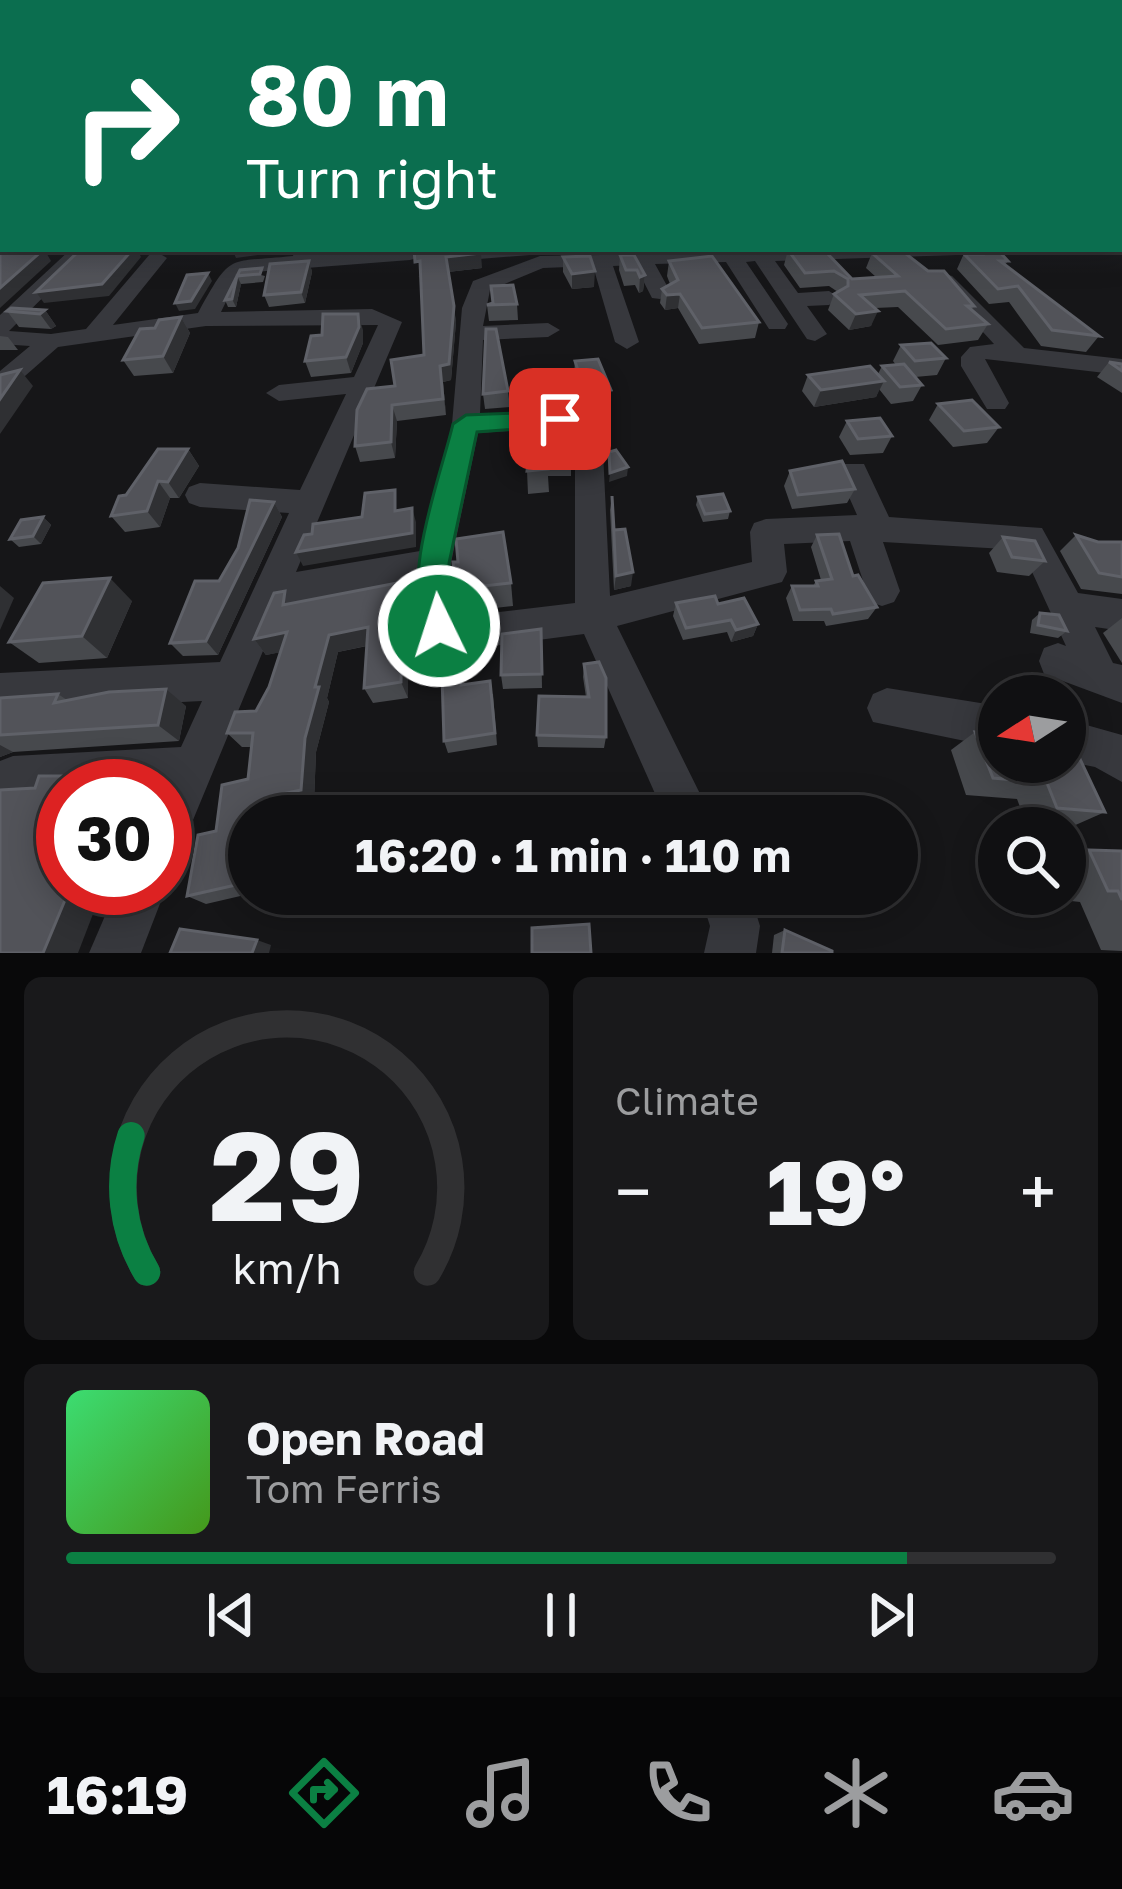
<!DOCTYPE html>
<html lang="en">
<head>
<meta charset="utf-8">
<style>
	:root { --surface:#101012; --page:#19191b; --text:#f1f3f6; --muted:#9c9d9f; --line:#303032; --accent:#0b8043 }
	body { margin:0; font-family:"Golos Text",sans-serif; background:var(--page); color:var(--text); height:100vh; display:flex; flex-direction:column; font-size:45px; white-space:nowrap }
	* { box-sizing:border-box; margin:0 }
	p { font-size:39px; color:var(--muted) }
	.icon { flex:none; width:66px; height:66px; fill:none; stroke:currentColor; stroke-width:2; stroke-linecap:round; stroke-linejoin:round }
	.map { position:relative; height:953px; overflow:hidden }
	.panel { display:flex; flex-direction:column; gap:24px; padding:24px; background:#09090a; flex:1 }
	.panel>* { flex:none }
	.top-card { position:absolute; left:0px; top:0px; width:1122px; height:252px; box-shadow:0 6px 30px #0003,0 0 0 3px var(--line); background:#0b6e4f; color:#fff; overflow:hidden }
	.needle { width:78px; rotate:258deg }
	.controls { position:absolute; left:978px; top:675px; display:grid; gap:24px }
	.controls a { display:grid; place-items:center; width:108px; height:108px; border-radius:50%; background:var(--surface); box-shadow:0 6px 30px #0003,0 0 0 3px var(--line); font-size:60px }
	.speed { position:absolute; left:36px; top:759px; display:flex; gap:24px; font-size:60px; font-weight:700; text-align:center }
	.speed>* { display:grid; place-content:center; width:156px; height:156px; border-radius:50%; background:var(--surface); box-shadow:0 6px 30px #0003,0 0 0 3px var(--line); line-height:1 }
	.speed .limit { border:18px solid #d22; background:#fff; color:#111 }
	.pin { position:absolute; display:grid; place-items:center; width:102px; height:102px; color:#fff; margin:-51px; border-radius:24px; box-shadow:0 6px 18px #0006 }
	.me { position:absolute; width:132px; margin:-66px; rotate:356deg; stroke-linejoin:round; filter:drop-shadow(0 0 9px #0008) }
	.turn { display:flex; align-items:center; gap:42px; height:252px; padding:0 48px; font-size:54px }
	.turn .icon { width:156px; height:156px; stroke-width:2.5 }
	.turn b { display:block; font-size:84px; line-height:102px }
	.big { font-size:90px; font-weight:700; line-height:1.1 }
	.panel .card { flex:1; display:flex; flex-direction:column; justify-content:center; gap:18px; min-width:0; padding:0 42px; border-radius:18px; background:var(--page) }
	.panel .dial { align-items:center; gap:0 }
	.dial svg { height:312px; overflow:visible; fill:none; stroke:var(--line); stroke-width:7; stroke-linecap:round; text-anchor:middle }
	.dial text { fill:var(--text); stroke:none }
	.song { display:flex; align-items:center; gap:36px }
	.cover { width:144px; height:144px; border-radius:18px; background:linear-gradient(135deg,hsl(140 70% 55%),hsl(100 70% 35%)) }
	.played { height:12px; border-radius:6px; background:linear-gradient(90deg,var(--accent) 85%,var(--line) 85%) }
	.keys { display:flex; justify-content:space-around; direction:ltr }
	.heat { display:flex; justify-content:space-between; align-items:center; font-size:66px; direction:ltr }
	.panel .tiles { flex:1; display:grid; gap:24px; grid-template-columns:1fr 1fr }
	.card:last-child { grid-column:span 2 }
	.trip { position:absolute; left:228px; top:795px; width:690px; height:120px; border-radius:60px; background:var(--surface); box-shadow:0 6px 30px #0003,0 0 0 3px var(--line); font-weight:700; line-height:120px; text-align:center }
	.dock { display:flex; height:192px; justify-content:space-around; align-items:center; background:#060607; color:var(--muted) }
	.dock .icon { width:84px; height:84px }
	.dock .on { color:var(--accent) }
	.dock b { font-size:54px; color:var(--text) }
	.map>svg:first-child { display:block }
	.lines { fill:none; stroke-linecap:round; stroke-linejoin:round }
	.minor { fill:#37383d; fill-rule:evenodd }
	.wall { fill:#47494d }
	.shaded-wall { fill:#2f3033 }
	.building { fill:#525359; stroke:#5f6168; stroke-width:3 }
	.route { fill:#0b8043; stroke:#07532c; stroke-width:3 }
</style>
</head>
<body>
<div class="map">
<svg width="1122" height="953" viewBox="0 0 1122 953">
	<rect width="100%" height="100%" fill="#161618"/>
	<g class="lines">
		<g class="minor">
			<rect x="1119" y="196" width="3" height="10"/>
			<path d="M 71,249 L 92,249 L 9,331 L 51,334 L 86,329 L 150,254 L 157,252 L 167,258 L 113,325 L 198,313 C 232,252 225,263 293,256 L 295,249 L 315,249 L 314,254 L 420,249 L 417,258 L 410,260 L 240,273 L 221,312 L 372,309 L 402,322 L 296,572 L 420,551 L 452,424 L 462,308 L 473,281 L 540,256 L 967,249 L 957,255 L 775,261 L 798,293 L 829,291 L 840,298 L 829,305 L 807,306 L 827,334 L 815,341 L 807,339 L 755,261 L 746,262 L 788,324 L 785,329 L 769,329 L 726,262 L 655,264 L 671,293 L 660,299 L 652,298 L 635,265 L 613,266 L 639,342 L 627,349 L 615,342 L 593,266 L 543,268 L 490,290 L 483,326 L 548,323 L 560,330 L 548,337 L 483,340 L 480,414 L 560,410 L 591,420 L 603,452 L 610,596 L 752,562 L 750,532 L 754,523 L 766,519 L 857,515 L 838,472 L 842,464 L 864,464 L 889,517 L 1042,528 L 1078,593 L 1122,599 L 1122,631 L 1095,627 L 1113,663 L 1122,665 L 1122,703 L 1044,674 L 1039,661 L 1044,648 L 1058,643 L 1066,646 L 1022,550 L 883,542 L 900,591 L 894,602 L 882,606 L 870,602 L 850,541 L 784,544 L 787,572 L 782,582 L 617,626 L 711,816 L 665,816 L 584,634 L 447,652 C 415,640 420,609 418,580 L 282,605 L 181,849 L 165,856 L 165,786 L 63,786 L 63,797 L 13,800 L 0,795 L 0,761 L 13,756 L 181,747 L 202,701 L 0,711 L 0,673 L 220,662 L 289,513 L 200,507 L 189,503 L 185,495 L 189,487 L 200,483 L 300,490 L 346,394 L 279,401 L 266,393 L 279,385 L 354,377 L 378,325 L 206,326 L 58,347 L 9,390 L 0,392 L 0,371 L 30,346 L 0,344 L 0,315 ZM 557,428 L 569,433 L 575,452 L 575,603 L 457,617 L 451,563 L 478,433 Z"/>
			<polygon points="472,249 540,249 530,255 479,259 472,257"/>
			<polygon points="945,274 952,276 1024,348 1122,359 1122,375 985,359 1009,403 1005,409 987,409 961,366 961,357 970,347 994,344 935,280"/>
			<polygon points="887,688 999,706 999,748 873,722 867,708 873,694"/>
			<polygon points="1065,719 1122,735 1122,782 1095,767 1065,761"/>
			<polygon points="165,884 166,888 141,953 89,953 117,888"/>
			<polygon points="700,894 750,894 760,926 756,953 704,953 710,926"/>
		</g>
	</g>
	<g class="wall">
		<polygon points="473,249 482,268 448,272 456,322 451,380 443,382 446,415 397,421 395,458 360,462 355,446 395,386 424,355 421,276 418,277"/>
		<polygon points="966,249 997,249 1008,261 1005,265 1099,336 1086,352 1041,346 1009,302 989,304 957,269"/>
		<polygon points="788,250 852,279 876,277 866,268 872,253 928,271 974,306 971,311 988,324 978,340 938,345 898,307 875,308 871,326 849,330 828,310 834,294 838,292 829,286 800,288 784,265"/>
		<polygon points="620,255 645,275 643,291 639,293 635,285 624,286 619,270"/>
		<polygon points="563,257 594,287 572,289 563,272"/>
		<polygon points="309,261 312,272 305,303 269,307 264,295"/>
		<polygon points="669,261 759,322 755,338 699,344 678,308 665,310 660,303 662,289 670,284 667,276"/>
		<polygon points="240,270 265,276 263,282 241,284 236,307 228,307 225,300"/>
		<polygon points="517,304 518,320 489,321 487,305"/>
		<polygon points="45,310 56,326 51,329 19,327 7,311"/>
		<polygon points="181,317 190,333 173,373 134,376 123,360"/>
		<polygon points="363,330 363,343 351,373 311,377 305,361"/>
		<polygon points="0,336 8,337 18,350 0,350"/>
		<polygon points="901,345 946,358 937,375 915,377 922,385 913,401 891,404 879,389 876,397 814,407 802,391 808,375 878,374 882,366 896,365 893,361"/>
		<polygon points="575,361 611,390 610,403 584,406 574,374"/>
		<polygon points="1109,362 1122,364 1122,393 1097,377"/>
		<polygon points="508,391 510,407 485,409 483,394"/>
		<polygon points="938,404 999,427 987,443 953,447 929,420"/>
		<polygon points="534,411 571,454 571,476 548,476 549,492 528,494 527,471"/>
		<polygon points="847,421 892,436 883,453 850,455 839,437"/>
		<polygon points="188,449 199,466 179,498 170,498 160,527 125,532 111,516 126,495"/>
		<polygon points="790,471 855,489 847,503 792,509 784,486"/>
		<polygon points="612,496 614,530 631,586 614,590 610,510"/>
		<polygon points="698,497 730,511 728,519 703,522 696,505"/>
		<polygon points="274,502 282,517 218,655 183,656 170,643 219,581"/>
		<polygon points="43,517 51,525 41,544 19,547 10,539"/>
		<polygon points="817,535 853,576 877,607 868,619 826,626 824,621 793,621 786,598 792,586 813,586 816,581 821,580 811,547"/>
		<polygon points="1076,535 1098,542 1122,542 1122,594 1081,589 1060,551"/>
		<polygon points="1003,537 1045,561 1029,576 997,572 989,553"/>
		<polygon points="511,583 513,606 461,612 456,589"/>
		<polygon points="408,599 408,698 373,703 364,688 367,646 338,652 327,698 329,702 316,752 314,802 249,816 249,894 206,904 187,896 216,831 248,779 251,747 242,747 227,733 256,711 269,687 280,652 266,655 254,639 292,603"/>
		<polygon points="132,601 107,658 39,663 9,642"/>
		<polygon points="676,603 718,604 758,624 753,636 731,642 727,632 683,640 673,616"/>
		<polygon points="1040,613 1067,631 1058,638 1030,633 1032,620"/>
		<polygon points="1122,618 1122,663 1103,633"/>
		<polygon points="541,629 542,688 503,689 501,675"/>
		<polygon points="462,655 464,685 493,694 497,745 448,753 444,741"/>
		<polygon points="584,664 606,737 604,748 538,747 537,735 586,697 583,677"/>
		<polygon points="58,694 67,700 186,706 179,741 13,752 0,757 0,698"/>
		<polygon points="975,732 1065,762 1105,812 1071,827 1026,823 1017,799 966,795 951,750"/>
		<polygon points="1089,850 1122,851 1122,951 1101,950 1080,902 1071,901 1065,888 1065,858"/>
		<polygon points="785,930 832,953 772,953 774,935"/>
	</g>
	<g class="shaded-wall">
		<polygon points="44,249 51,261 0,308 0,288"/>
		<polygon points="133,249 137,249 141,257 109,296 44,303 36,292"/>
		<polygon points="232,249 274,249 273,253 236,258"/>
		<polygon points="481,253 482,268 448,272 446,257"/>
		<polygon points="309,261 312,272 305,303 301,292"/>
		<polygon points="595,271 594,287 572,289 572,274"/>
		<polygon points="208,273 212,281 195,309 179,311 175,303"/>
		<polygon points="645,275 643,291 639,293 640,277"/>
		<polygon points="237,276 241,284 236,307 232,299"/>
		<polygon points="680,294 678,308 665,310 667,295"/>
		<polygon points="454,306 456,322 451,380 443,382 446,415 440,366"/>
		<polygon points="45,310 56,326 51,329 40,314"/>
		<polygon points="878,311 871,326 849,330 856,314"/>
		<polygon points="358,314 363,330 363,343 351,373 346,357"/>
		<polygon points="181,317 190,333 173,373 163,356"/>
		<polygon points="20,370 33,386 0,434 0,399"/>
		<polygon points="884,381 876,397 814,407 821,390"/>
		<polygon points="392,405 397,421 395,458 391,442"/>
		<polygon points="188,449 199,466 179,498 168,482"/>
		<polygon points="628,467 627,476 609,482 610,473"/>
		<polygon points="158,481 170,498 160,527 147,511"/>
		<polygon points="274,502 282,517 218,655 206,641"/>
		<polygon points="412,508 416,522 416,547 303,566 296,552"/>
		<polygon points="43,517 51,525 41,544 33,536"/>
		<polygon points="633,572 631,586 614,590 616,576"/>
		<polygon points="110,578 132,601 107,658 82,636"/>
		<polygon points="402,582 408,599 408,698 401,682"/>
		<polygon points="0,586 14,598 0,630"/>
		<polygon points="758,624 753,636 731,642 736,630"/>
		<polygon points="368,627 375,644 338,652 327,698 329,702 316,752 314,802 287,808 286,816 271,816 273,796 305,738 315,687 329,635"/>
		<polygon points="287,632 298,649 266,655 254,639"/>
		<polygon points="458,640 462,655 465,699 461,685"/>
		<polygon points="166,689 186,706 179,741 158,725"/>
		<polygon points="0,745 13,752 0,757"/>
		<polygon points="87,776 104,786 83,786"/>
		<polygon points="70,888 103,888 78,953 43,953"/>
		<polygon points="257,940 271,945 269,953 252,953"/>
	</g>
	<g class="building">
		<polygon points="2,175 3,249 44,249 0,288 0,177"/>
		<polygon points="81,249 133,249 102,284 36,292"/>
		<polygon points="414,249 473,249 481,253 446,257 454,306 449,364 440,366 443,399 392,405 391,442 355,446 357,410 367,389 395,386 391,360 424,355 420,261 415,262"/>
		<polygon points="823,249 852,279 898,276 872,253 901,250 928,271 944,271 974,306 967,306 988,324 946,329 905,291 860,295 878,311 856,314 834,294 848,286 848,279 834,271 805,273 788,250"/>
		<polygon points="975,249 997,249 1008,261 1000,261 1099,336 1052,330 1018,286 998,289 964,254 981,254"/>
		<polygon points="620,255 634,255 645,275 640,277 637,270 626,270"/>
		<polygon points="590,256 595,271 572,274 563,257"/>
		<polygon points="712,256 759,322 702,328 680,294 667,295 662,289 678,280 669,261"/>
		<polygon points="309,261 301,292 264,295 270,264"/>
		<polygon points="262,268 260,274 237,276 232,299 225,300 240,270"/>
		<polygon points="208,273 191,301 175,303 187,275"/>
		<polygon points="513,285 517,304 487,305 493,303 491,286"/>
		<polygon points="11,308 45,310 40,314 7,311"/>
		<polygon points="323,314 358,314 359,327 346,357 305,361 311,336 322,335"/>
		<polygon points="181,317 163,356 123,360 140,329 155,328 159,320"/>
		<polygon points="486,329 496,329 508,391 483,394"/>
		<polygon points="931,343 946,358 915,361 901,345"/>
		<polygon points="598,359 611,390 585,393 575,361"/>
		<polygon points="1109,362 1122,364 1122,371"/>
		<polygon points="904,364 922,385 900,387 882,366"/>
		<polygon points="870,366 884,381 821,390 808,375"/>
		<polygon points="20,370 0,399 0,375"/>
		<polygon points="972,400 999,427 964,431 938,404"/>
		<polygon points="534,411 566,414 571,454 545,453 548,469 527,471"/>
		<polygon points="880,418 892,436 858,439 847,421"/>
		<polygon points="158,449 188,449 168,482 158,481 147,511 111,516 119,496 126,495"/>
		<polygon points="616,450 628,467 610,473 609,452"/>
		<polygon points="842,461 855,489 798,495 790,471"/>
		<polygon points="395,490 395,511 412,508 412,533 296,552 304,535 312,534 313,524 362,517 365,493"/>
		<polygon points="723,494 730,511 705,514 698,497"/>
		<polygon points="612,496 614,530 625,529 633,572 616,576"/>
		<polygon points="250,500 274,502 206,641 170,643 195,581 219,581 238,548"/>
		<polygon points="43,517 33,536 10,539 21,520"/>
		<polygon points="503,532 511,583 456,589 453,562 458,562 456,539"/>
		<polygon points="839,534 853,576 858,575 877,607 833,614 831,609 800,610 792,586 818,586 816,581 832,579 817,535"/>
		<polygon points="1076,535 1098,542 1122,542 1122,577 1099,573"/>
		<polygon points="1003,537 1035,541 1045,561 1012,557"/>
		<polygon points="110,578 82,636 9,642 43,583"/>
		<polygon points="402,582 401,682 364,688 368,627 329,635 315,687 319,687 305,738 301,790 273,796 271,816 249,816 249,882 187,896 198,835 216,831 222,785 248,779 253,733 227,733 235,712 256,711 269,687 287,632 254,639 274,593 285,591 283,605"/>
		<polygon points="715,596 718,604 744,598 758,624 736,630 731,620 686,628 676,603"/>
		<polygon points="1040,613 1059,615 1067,631 1038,625"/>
		<polygon points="541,629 542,674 501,675 502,634"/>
		<polygon points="458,640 461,685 490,681 495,733 444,741 441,642"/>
		<polygon points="599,662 606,678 606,737 537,735 539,696 589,697 584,664"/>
		<polygon points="166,689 158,725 0,735 0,698 58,694 54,703 109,692"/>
		<polygon points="975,732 999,734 999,762 1065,762 1065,739 1071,740 1105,812 1057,808 1047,783 993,778"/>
		<polygon points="39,776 87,776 83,786 63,786 63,888 70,888 43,953 0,953 0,790 35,788"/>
		<polygon points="639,806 642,816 590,816"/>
		<polygon points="806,806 810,816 762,816"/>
		<polygon points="1089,850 1122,851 1122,900 1118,891 1108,891"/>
		<polygon points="589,924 591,953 532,953 532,928"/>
		<polygon points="180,929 257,940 252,953 170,953"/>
		<polygon points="785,930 832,951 832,953 782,953"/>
	</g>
	<linearGradient id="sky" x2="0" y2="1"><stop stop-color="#0c0c0d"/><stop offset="0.51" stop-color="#363c48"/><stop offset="1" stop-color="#363c48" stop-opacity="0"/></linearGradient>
	<rect width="1122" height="274" fill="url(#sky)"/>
	<path class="route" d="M 560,411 L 569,414 L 573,419 L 569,425 L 477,432 L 449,563 L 455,626 L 450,636 L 439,641 L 427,636 C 400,579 439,482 453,424 L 466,415 Z"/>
</svg>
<div class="controls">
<a><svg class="needle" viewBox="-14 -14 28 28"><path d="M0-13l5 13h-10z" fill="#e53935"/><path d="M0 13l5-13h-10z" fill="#9c9d9f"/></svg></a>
<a><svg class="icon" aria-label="search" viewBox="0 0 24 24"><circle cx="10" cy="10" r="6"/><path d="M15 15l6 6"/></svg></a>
</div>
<div class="speed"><div class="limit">30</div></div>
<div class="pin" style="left:560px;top:419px;background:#d93025"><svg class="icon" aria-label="arrive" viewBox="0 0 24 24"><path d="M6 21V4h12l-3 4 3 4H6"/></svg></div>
<svg class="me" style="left:439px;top:626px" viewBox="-20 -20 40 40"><circle r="17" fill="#0b8043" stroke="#fff" stroke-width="3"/><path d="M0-11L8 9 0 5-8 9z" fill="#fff"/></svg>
<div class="trip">16:20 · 1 min · 110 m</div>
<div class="top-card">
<div class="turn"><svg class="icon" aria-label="right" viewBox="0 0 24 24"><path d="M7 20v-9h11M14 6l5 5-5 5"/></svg><div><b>80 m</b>Turn right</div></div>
</div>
</div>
<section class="panel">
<div class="tiles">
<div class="card dial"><svg viewBox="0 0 100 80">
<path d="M14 69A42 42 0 1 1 86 69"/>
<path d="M14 69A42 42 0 0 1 10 34" stroke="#0b8043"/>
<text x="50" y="56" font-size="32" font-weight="700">29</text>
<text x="50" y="72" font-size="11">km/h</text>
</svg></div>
<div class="card"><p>Climate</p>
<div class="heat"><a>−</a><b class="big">19°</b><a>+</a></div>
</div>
<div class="card">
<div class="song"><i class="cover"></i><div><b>Open Road</b><p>Tom Ferris</p></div></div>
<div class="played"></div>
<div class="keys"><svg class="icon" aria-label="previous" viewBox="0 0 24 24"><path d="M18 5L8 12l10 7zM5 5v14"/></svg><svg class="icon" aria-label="pause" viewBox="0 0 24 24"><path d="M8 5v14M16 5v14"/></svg><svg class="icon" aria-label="next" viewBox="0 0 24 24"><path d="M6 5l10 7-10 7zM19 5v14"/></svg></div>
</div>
</div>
</section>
<nav class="dock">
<b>16:19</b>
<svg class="icon on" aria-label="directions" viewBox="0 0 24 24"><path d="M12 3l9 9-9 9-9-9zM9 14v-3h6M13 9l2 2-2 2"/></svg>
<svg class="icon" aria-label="music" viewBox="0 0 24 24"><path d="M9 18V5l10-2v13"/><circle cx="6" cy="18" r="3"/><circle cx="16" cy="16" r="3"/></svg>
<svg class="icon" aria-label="phone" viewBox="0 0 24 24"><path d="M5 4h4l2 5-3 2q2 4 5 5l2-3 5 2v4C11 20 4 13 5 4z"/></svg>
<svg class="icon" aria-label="climate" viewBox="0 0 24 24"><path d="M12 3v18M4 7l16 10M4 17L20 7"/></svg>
<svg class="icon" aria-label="car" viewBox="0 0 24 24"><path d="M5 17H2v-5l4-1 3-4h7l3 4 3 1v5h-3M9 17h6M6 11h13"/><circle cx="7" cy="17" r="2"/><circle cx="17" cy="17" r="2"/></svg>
</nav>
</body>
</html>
